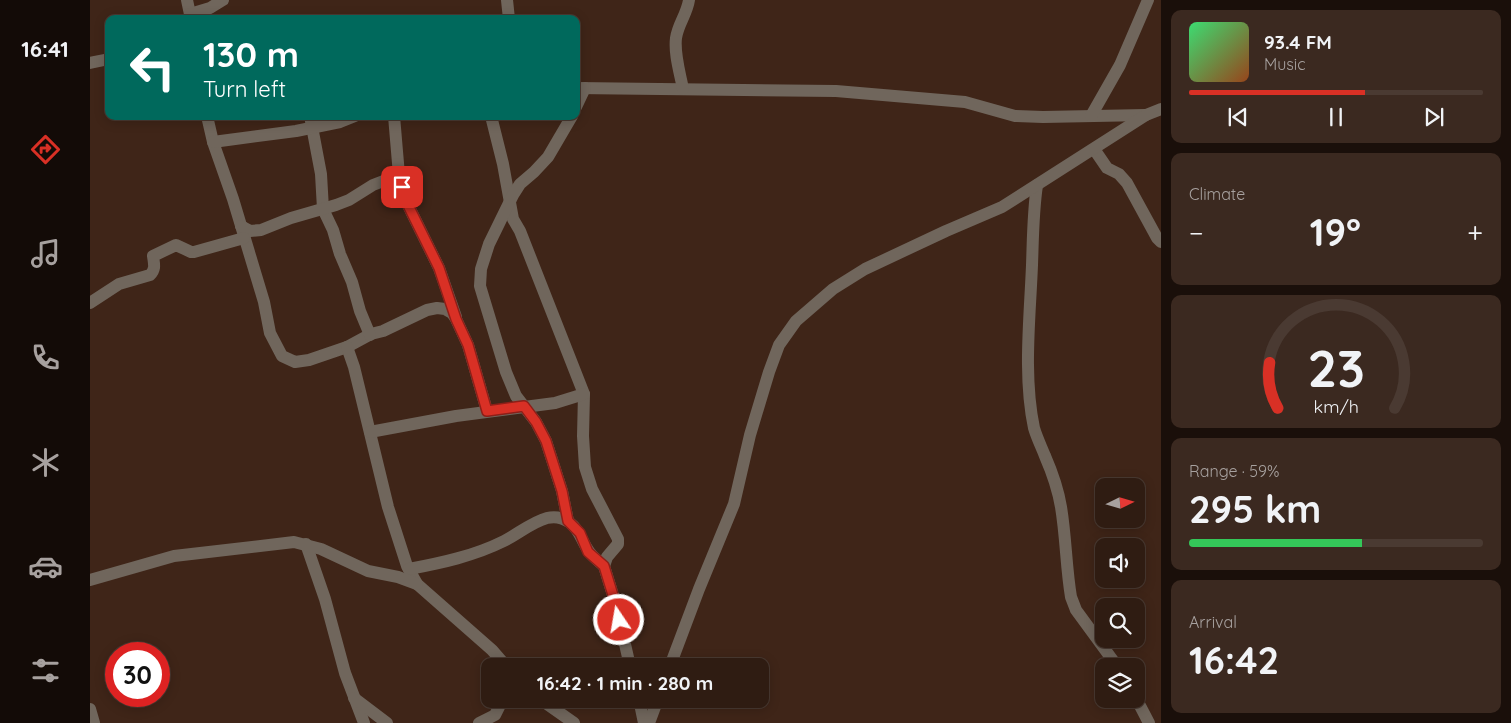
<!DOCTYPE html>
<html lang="en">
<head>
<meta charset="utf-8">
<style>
	:root { --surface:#2f1c12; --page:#3b2920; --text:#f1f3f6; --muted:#a7a19f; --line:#4a3a32; --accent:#d93025 }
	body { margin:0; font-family:Quicksand,sans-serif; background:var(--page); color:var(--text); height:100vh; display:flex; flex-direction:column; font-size:19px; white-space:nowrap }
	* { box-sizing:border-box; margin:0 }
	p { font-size:16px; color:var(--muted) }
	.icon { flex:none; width:28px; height:28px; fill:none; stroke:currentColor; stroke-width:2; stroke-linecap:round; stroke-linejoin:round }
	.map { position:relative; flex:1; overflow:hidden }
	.drawer { display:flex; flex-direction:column; gap:10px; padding:10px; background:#1a0f0a; width:350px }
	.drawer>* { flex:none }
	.hud { position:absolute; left:15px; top:15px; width:475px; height:105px; border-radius:10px; box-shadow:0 2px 12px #0003,0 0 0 1px var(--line); background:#00695c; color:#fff; overflow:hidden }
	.needle { width:32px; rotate:85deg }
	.tools { position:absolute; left:1005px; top:478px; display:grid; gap:10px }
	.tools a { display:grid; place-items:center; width:50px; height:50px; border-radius:10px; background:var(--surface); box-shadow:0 2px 12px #0003,0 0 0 1px var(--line); font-size:25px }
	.speed { position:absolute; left:15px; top:642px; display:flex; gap:10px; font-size:25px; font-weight:700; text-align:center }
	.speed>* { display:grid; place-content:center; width:65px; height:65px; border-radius:50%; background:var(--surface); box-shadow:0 2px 12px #0003,0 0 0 1px var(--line); line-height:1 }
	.speed .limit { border:8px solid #d22; background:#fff; color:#111 }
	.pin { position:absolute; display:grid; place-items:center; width:42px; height:42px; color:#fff; margin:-21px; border-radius:10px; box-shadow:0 2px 8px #0006 }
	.me { position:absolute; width:55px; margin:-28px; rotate:348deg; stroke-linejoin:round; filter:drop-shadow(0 0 4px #0008) }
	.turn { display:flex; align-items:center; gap:18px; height:105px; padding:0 15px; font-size:22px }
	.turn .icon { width:65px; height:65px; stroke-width:2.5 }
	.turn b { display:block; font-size:35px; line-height:42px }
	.big { font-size:38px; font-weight:800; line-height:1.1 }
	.drawer .tile { flex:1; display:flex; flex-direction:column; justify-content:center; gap:8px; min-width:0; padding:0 18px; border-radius:10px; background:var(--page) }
	.drawer .dial { align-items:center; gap:0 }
	.dial svg { height:130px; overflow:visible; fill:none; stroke:var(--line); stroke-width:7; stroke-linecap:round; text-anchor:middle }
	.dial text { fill:var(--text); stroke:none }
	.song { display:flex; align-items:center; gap:15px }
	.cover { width:60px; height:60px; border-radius:8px; background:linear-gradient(135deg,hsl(140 70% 55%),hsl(20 70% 35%)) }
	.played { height:5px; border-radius:2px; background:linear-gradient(90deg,var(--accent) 60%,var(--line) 60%) }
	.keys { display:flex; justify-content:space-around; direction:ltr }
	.heat { display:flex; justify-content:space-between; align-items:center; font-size:28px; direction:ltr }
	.charge { height:8px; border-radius:4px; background:linear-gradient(90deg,#34c759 59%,var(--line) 0) }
	.trip { position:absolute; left:391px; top:658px; width:288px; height:50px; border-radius:10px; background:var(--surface); box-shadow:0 2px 12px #0003,0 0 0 1px var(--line); font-weight:800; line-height:50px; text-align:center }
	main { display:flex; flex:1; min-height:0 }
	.menu { display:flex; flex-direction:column; width:90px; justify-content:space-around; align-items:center; background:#130b07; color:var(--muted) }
	.menu .icon { width:35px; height:35px }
	.menu .selected { color:var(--accent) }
	.menu b { font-size:22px; color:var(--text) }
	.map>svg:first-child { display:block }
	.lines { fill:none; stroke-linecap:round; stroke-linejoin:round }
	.minor { stroke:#70665c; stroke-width:12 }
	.route-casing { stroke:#8d1f18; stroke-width:12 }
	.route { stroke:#d93025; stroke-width:9 }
</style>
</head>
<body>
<main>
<nav class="menu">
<b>16:41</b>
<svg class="icon selected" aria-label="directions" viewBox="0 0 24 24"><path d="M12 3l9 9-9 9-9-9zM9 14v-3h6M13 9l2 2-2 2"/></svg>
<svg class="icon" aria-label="music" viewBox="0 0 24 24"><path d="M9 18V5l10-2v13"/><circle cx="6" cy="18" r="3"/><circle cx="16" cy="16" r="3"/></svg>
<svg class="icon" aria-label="phone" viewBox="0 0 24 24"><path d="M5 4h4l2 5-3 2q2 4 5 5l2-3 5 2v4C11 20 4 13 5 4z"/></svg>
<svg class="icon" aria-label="climate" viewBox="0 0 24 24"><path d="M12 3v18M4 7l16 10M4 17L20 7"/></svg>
<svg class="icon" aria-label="car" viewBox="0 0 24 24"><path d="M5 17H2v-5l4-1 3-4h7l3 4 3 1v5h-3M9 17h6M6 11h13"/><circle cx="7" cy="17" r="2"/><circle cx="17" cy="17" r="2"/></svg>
<svg class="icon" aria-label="filters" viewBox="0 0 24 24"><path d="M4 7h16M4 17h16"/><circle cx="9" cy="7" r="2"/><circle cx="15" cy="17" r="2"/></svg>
</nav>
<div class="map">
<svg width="1071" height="723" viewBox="0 0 1071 723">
	<rect width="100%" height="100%" fill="#3f2518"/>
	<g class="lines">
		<g class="minor">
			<polyline points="97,0 101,19"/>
			<polyline points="417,0 419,19"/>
			<polyline points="100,14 120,8 133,0"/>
			<polyline points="0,63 19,59"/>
			<polyline points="486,88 746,91 875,102 925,116 953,117 1056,115"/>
			<path d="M 593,89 C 590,73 584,54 586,38 C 588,24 597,14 599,0"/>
			<polyline points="486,107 495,88"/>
			<polyline points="117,116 123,142 143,199 174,302 180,333 192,356 205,362 219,360 257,347 281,334 293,331 337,310 347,308 355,309 362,313 366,319 378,345 397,411"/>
			<polyline points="220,116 231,174 233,209 243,230 250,254 262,282 270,311 280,335"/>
			<polyline points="304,116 309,175 312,187 316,201 349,268 366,317"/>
			<polyline points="401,116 413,164 423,219 430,231 494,394 493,436 495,467 502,489 528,539 528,544 517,557 514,566 526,605 540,666"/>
			<polyline points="1001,116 1030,65 1058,0"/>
			<polyline points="123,142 206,131 250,122 265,116"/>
			<polyline points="1004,149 1017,168 1029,174 1037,183 1067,238 1071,242"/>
			<path d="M 947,185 C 943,212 943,238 942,265 C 940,317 933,376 944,428 C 947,438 951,446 955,456 C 962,472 968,489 971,507 C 976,537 976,567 981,597 L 986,610 L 1027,666"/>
			<polyline points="151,226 160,231 171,230 201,218 246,205 259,200 283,185 309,175"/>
			<path d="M 0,303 L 29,284 L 60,275 C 66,269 64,264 63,256 L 86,245 L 101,252 L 104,252 L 154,238"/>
			<polyline points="257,347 264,367 298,507 317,566 327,584 402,650 416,666"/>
			<polyline points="280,432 366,416 465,403 494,394"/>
			<polyline points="478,521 472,491 456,441 446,422 426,396 416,372 390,286 391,269 399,244 423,195 430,184 444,172 458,157 482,116"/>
			<polyline points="216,544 235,599 255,673 274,723"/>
			<path d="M 319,569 C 351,563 384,556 414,541 C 428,534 442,522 457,518 C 465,516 473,518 479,522 C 490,530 491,540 498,550 C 502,557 509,561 514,566"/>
			<polyline points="0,580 84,556 204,542 231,549 278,571 308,577 327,584"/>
			<polyline points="580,666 609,589 644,504 660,435 679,372 689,345 706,321 743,289 775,269 856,231 912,207 1056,115 1071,109"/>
			<polyline points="264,698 297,723"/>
			<polyline points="1046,698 1059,723"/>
			<polyline points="450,699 484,723"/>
			<polyline points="549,699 554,723"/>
			<polyline points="0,709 4,723"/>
			<polyline points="389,723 405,715 413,699"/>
			<polyline points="559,723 568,699"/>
		</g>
	</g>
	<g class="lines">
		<defs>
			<polyline id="route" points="312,187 316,201 349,268 366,319 378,345 397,411 434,406 446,422 456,441 472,491 478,521 490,533 498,552 514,566 526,605 529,620"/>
		</defs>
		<use href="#route" class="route-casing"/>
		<use href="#route" class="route"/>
	</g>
</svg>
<div class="tools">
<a><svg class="needle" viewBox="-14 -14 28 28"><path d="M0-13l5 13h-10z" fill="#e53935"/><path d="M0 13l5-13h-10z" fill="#a7a19f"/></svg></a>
<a><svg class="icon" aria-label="sound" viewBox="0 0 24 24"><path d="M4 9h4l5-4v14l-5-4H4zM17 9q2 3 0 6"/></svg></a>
<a><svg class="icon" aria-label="search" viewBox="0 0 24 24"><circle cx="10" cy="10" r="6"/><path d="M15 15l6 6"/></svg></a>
<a><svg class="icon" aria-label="layers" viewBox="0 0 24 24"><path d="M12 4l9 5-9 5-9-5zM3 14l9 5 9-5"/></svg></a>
</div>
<div class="speed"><div class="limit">30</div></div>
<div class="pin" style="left:312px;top:187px;background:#d93025"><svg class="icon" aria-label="arrive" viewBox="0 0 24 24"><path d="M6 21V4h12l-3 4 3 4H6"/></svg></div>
<svg class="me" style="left:529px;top:620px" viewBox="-20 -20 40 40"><circle r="17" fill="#d93025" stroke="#fff" stroke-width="3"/><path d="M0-11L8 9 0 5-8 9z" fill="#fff"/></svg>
<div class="trip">16:42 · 1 min · 280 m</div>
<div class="hud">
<div class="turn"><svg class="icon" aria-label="left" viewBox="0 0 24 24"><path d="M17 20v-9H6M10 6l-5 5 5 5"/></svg><div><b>130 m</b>Turn left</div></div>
</div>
</div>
<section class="drawer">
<div class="tile">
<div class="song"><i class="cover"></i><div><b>93.4 FM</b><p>Music</p></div></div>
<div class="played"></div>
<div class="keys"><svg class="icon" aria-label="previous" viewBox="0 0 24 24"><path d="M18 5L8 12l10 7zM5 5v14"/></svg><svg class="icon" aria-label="pause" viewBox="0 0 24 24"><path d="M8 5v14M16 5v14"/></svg><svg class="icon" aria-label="next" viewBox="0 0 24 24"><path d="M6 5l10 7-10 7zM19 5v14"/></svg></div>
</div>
<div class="tile"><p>Climate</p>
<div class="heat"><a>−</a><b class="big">19°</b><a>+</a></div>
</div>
<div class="tile dial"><svg viewBox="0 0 100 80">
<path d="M14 69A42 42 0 1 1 86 69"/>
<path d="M14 69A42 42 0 0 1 9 41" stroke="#d93025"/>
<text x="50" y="56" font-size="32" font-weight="700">23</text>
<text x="50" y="72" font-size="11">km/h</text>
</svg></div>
<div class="tile"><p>Range · 59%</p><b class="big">295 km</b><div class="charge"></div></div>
<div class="tile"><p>Arrival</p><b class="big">16:42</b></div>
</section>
</main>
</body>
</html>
